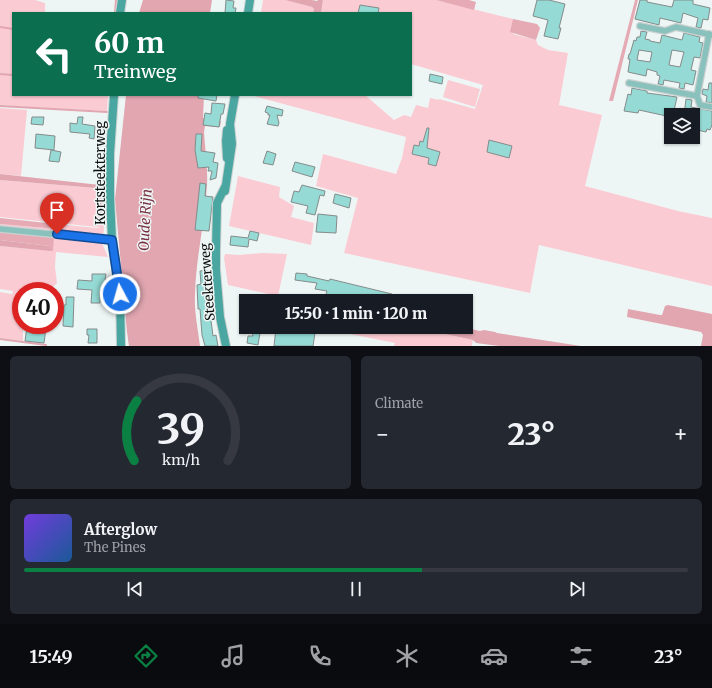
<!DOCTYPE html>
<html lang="en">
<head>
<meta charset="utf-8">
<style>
	:root { --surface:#171b24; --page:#242831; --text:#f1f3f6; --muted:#9ea1a6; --line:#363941; --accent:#0b8043 }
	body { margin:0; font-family:Merriweather,serif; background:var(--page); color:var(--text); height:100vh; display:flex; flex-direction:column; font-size:15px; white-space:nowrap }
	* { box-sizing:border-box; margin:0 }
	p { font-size:13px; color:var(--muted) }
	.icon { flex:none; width:22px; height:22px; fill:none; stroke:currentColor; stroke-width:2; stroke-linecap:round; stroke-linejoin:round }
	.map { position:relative; height:346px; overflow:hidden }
	.details { display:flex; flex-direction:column; gap:10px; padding:10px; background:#0d0f14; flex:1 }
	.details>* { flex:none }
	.top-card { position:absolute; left:12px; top:12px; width:400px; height:84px; border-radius:0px; box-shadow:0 1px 3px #0004; background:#0b6e4f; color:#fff; overflow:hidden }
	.tools { position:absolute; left:664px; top:108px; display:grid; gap:8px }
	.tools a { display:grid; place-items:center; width:36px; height:36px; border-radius:0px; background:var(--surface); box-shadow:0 1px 3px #0004; font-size:20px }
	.speed { position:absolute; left:12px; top:282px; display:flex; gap:8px; font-size:20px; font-weight:700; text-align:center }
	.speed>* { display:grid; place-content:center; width:52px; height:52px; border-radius:50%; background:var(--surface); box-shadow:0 1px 3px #0004; line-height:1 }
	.speed .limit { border:6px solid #d22; background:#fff; color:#111 }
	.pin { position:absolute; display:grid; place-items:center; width:34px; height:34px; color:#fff; margin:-41px -17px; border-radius:50% 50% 50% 0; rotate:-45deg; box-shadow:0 0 4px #0007 }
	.pin .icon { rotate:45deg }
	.me { position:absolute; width:44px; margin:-22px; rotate:354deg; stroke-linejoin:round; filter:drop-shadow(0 0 3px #0008) }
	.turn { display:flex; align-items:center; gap:14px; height:84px; padding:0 16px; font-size:18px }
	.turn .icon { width:52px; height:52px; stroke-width:2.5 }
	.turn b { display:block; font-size:28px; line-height:34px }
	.big { font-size:30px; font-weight:800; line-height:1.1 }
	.details .tile { flex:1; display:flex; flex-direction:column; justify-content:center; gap:6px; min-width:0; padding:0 14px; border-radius:6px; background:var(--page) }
	.details .dial { align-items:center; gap:0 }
	.dial svg { height:104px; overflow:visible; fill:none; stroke:var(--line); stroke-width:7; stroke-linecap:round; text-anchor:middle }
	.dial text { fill:var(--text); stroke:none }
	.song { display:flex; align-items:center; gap:12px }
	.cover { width:48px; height:48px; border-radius:6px; background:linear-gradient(135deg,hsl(260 70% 55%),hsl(210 70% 35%)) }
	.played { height:4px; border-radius:2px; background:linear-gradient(90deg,var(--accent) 60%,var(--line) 60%) }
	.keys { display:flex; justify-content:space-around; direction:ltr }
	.heat { display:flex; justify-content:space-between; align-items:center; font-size:22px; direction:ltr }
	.details .tiles { flex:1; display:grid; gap:10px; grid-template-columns:1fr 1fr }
	.tile:last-child { grid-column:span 2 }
	.trip { position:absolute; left:239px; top:294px; width:234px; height:40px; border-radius:0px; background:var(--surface); box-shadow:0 1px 3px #0004; font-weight:800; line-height:40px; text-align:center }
	.dock { display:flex; height:64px; justify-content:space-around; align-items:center; background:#090b0e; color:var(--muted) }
	.dock .icon { width:28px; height:28px }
	.dock .selected { color:var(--accent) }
	.dock b { font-size:18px; color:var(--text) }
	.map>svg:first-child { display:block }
	.green { fill:#fbcbd3 }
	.forest { fill:#e5aab4 }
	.water { fill:#e1a6b0 }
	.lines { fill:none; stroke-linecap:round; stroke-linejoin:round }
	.stream { stroke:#e1a6b0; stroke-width:2 }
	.building { fill:#95dad4; stroke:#848c8b; fill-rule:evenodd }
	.street-casing { stroke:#cad1d0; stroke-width:8 }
	.secondary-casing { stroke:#cad1d0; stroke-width:10 }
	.street { stroke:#89c1bc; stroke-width:5.5 }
	.secondary { stroke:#4aa6a0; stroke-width:8 }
	.route-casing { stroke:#114b97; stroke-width:10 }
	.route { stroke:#1a73e8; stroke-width:7 }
	.labels { text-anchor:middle; stroke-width:3; stroke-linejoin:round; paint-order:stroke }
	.street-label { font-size:13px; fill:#0b0e0d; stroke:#eef6f5 }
	.water-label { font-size:14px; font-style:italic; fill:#773041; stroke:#eef6f5 }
</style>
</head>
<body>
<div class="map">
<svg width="712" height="346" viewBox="0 0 712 346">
	<rect width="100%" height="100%" fill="#eef6f5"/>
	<g class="green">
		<polygon points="0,0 35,0 45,3 45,13 13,13 13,75 0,73"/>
		<polygon points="263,0 285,0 312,7 314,9 313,13 261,13"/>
		<polygon points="323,0 436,0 513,19 513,34 536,40 538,45 548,50 568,53 559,105 602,115 585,186 678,211 712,218 712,286 539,245 530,293 344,253 358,198 316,186 323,154 396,174 402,158 406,137 250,95 365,95 394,120 404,115 411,117 416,105 428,108 430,98 439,100 439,99 475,109 483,85 411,64 411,13 321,13"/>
		<polygon points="0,74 13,75 13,95 108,95 107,111 27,107 0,105"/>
		<polygon points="448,80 480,89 475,107 443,97"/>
		<polygon points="0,108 27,110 21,176 0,174"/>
		<polygon points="238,176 280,187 279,197 294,206 291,217 314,223 311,245 229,226"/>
		<polygon points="0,180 96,188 100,217 102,217 100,187 103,187 104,229 102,243 108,257 56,252 55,267 57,283 49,291 21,291 21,325 23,325 23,341 0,338 0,292 12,294 13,291 0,289 0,246 52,251 54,237 0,231 0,224 56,229 56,224 97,228 100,226 97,227 0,217"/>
		<polygon points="263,253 287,254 278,296 228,285 224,258 225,254 239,255"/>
		<polygon points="346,327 412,327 473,340 472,346 394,346 395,343 345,333"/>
	</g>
	<g class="forest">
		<polygon points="436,0 469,0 476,2 474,10"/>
		<polygon points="635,0 638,0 613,101 609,101"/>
		<polygon points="513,19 537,24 540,28 536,40 510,32"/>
		<polygon points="0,218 56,224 57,229 0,224"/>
		<polygon points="0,231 54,237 53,251 50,251 50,246 0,240"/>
	</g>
	<g class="water">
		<polygon points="143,0 212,0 210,13 139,13"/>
		<polygon points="285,0 312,0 317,1 318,0 323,0 321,13 313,13 314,9 312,7"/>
		<path d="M 126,95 L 204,95 L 203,118 L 221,121 L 220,127 L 205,126 L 204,132 C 205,149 208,168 207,185 C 205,221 196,257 195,294 C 194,312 198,329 200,346 L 129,346 L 127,332 L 115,199 Z"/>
		<polygon points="0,174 100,185 102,217 100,217 98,191 96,188 0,180"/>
		<polygon points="0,240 50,246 50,251 0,246"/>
		<polygon points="668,305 712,314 712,346 701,346 703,335 701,332 627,317 628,309 660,315 662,315 665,306"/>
		<polygon points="412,327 462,327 480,331 484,330 495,332 497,333 581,346 499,346 476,343 473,340"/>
	</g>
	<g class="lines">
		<g class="stream">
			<polyline points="115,13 116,0"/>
			<polyline points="0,27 13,29"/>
			<polyline points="0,74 13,75"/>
			<polyline points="0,106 107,112"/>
			<polyline points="0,339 46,345"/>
		</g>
	</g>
	<g class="building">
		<polygon points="226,0 234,1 233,8 236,8 235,13 225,13"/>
		<polygon points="537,0 549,0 565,4 559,28 561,28 558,39 544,36 548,20 533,16"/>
		<polygon points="640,0 647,0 647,2 672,7 674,0 693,0 693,4 710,8 708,20 703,19 701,28 696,27 698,18 683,13 681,23 660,18 659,25 635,19"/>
		<polygon points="360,5 379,8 378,13 358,13"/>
		<path d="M 641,31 L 647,32 L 645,39 L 650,40 L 650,41 L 660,43 L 662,35 L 682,40 L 684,33 L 700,37 L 699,42 L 703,43 L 700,58 L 694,57 L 691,70 L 696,71 L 693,85 L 685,83 L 684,89 L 679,88 L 680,83 L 664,80 L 663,85 L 658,84 L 660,76 L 657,75 L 657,72 L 647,69 L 646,76 L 628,72 L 630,59 L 628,59 L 629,54 L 630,54 L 634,40 L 636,41 L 637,37 L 640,37 ZM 639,50 L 652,52 L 650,62 L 637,60 ZM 672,50 L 684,52 L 680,67 L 669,65 Z"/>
		<polygon points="430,74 443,77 442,84 429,81"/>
		<polygon points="709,83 712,83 712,103 706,102 707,96 702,94 703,89 708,90"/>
		<polygon points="632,88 647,91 647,93 677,97 673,115 671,115 671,117 639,110 638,113 624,111 628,94 631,95"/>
		<polygon points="198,95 217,95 216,101 198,98"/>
		<polygon points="686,99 692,100 691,107 712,111 712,125 710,130 707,129 706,132 693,129 693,115 684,115"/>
		<polygon points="212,103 225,104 223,114 221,114 219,127 203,125 205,113 211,114"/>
		<polygon points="267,106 283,110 282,116 277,115 279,123 278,126 267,124 270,115 268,115 268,113 265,112"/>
		<polygon points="32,117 44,117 43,125 31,124"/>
		<polygon points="78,117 83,117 82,124 95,126 94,139 89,138 90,134 70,132 70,123 77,124"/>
		<polygon points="427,128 429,128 427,148 440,152 436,166 428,164 429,158 412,154 414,145 419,146 420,141 423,142"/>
		<polygon points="36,134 55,136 54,150 35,148"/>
		<polygon points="196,134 202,134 201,151 215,153 213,162 218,163 216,178 210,180 212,171 208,171 209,167 198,168 195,150"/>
		<polygon points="489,140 512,146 509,158 487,152"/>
		<polygon points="51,150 61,152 59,162 49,161"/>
		<polygon points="267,151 276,154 273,165 263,163"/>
		<polygon points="295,162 315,167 312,177 292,171"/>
		<polygon points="200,183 206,184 205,196 213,197 209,231 195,230"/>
		<polygon points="302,185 325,191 324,196 320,195 315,215 306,213 308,206 291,202 294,191 299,192"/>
		<polygon points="335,194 351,198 349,208 333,203"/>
		<polygon points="318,214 337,216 336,233 316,232"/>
		<polygon points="250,231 259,233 257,241 249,239 248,247 230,245 231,236 248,238"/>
		<polygon points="207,270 208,281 206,281 213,336 216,335 218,346 205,346 202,335 200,309 198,309 198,307 197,285 201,284 200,271"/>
		<polygon points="296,273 307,274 307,276 329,281 330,279 392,294 390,301 324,301 327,291 315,289 317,283 295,280"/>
		<polygon points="92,274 106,274 105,280 111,281 111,292 100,291 100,303 91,303 92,290 77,289 78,280 92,281"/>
		<polygon points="66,297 74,297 73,327 63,326 64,305 66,305"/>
		<polygon points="27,326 46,328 44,343 25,341"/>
		<polygon points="276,328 315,333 313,346 274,346"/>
		<polygon points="87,329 97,329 97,343 88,343 89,335 87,335"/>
		<polygon points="252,332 260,333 258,345 247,343 248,336 253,336"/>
	</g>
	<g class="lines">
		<defs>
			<g id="street">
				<polyline points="640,26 665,31 676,27 712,35"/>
				<polyline points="629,83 697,96 709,34"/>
				<polyline points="697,96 700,105 712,107"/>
				<polyline points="0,229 112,240"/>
			</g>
			<g id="secondary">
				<polyline points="120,13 122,0"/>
				<polyline points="248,13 250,0"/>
				<polyline points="114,95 110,154 110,197 112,240 120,294 121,346"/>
				<polyline points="227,130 226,141 227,158"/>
				<polyline points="225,187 217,203 216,251 216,270 220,317 226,346"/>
				<polyline points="225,191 232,144 230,124 235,95"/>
			</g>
		</defs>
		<use href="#street" class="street-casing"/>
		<use href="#secondary" class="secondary-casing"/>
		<use href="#street" class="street"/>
		<use href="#secondary" class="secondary"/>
	</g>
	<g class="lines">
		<defs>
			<polyline id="route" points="57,234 112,240 120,294"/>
		</defs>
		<use href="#route" class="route-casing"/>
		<use href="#route" class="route"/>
	</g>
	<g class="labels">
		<g class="street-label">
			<text transform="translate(100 173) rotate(-90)" y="5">Kortsteekterweg</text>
			<text transform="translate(207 282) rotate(-94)" y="5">Steekterweg</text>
		</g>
		<g class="water-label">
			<text transform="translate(145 220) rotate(-87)" y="5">Oude Rijn</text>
		</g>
	</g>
</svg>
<div class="tools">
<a><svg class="icon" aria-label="layers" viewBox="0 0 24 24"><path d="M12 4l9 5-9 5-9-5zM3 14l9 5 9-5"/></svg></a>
</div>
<div class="speed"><div class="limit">40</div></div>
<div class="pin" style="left:57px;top:234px;background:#d93025"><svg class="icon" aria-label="arrive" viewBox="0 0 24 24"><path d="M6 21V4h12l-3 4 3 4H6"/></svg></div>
<svg class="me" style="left:120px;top:294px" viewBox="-20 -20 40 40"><circle r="17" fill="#1a73e8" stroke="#fff" stroke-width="3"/><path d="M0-11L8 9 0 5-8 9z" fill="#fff"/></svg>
<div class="trip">15:50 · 1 min · 120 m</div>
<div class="top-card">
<div class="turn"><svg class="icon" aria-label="left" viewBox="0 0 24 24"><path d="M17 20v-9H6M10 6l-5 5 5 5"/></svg><div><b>60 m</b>Treinweg</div></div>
</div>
</div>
<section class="details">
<div class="tiles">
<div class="tile dial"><svg viewBox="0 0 100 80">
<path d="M14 69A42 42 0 1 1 86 69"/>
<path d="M14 69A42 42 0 0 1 16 23" stroke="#0b8043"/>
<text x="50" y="56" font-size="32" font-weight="700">39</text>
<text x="50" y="72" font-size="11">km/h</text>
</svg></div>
<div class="tile"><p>Climate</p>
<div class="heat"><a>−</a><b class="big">23°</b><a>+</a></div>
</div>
<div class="tile">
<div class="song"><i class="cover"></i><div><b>Afterglow</b><p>The Pines</p></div></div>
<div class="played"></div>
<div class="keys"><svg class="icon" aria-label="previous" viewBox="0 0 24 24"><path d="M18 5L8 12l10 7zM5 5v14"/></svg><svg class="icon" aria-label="pause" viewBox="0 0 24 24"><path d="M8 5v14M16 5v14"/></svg><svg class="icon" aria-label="next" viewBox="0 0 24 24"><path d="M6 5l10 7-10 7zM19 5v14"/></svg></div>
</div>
</div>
</section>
<nav class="dock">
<b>15:49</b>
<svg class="icon selected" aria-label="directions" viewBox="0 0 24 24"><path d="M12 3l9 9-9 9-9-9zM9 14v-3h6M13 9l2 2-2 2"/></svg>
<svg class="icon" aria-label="music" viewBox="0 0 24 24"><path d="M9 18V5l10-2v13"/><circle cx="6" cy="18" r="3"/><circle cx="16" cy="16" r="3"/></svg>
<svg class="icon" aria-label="phone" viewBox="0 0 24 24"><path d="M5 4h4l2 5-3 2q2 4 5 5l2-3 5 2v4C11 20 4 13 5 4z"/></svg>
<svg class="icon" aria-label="climate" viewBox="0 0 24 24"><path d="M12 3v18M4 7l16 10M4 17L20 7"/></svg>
<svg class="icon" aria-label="car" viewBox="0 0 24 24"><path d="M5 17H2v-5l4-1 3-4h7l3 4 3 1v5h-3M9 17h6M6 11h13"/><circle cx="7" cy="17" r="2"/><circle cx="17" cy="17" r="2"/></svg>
<svg class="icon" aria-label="filters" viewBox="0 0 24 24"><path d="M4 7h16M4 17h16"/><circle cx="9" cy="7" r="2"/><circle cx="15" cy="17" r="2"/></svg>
<b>23°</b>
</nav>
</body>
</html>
